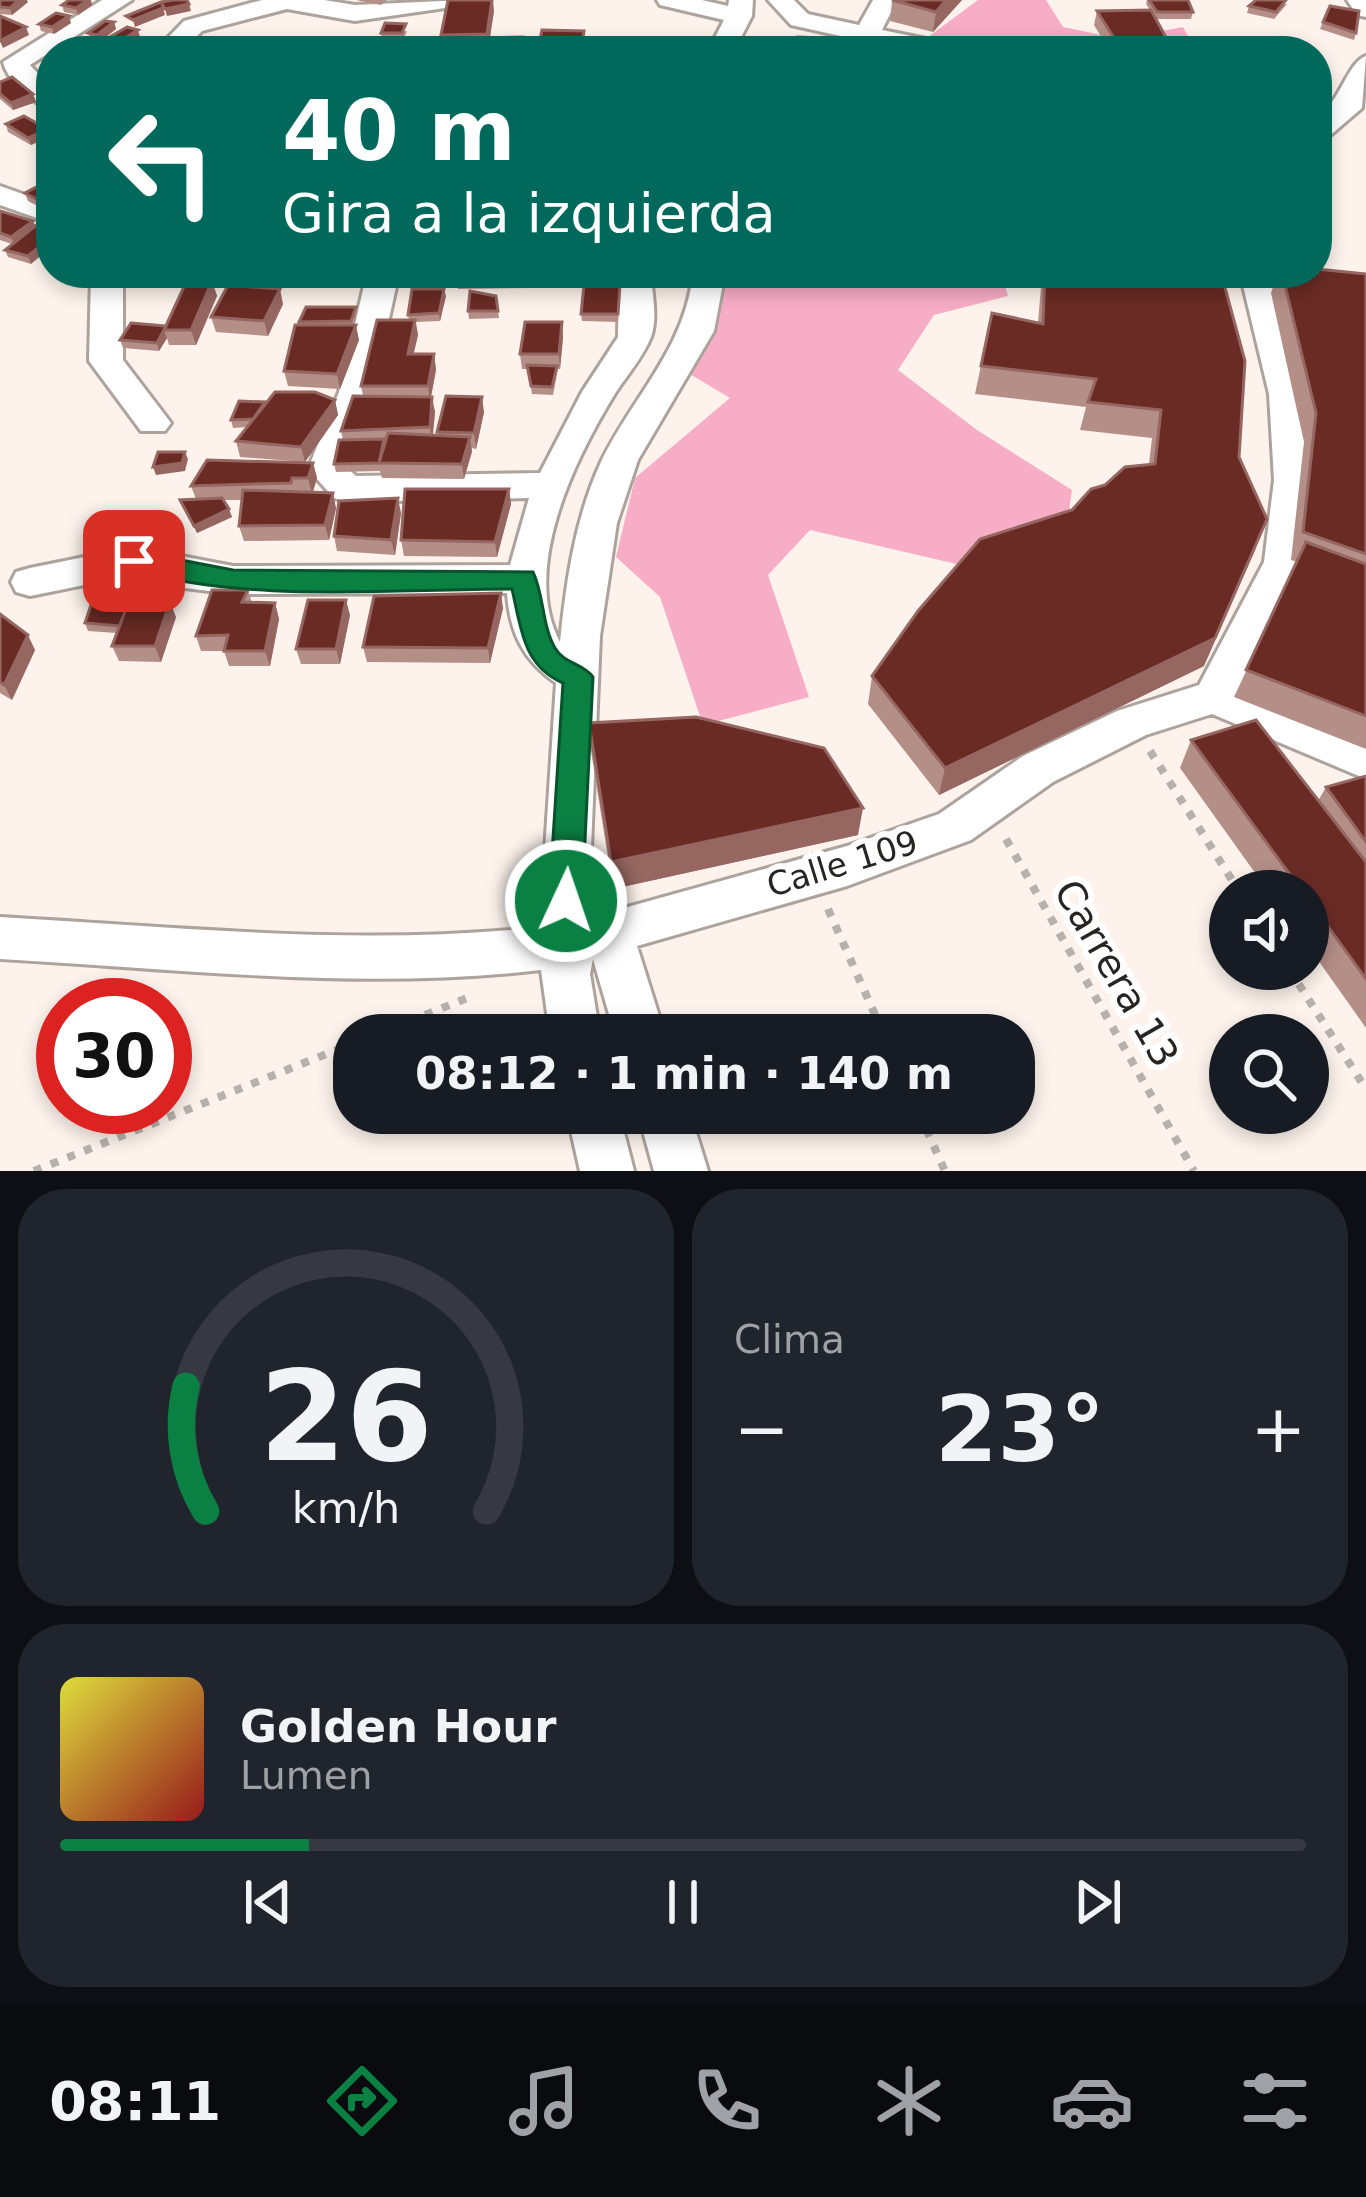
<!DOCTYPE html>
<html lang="es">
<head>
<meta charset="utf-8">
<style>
	:root { --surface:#171b24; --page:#20242c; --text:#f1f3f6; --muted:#9ea1a6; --line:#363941; --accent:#0b8043 }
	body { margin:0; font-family:"DejaVu Sans",sans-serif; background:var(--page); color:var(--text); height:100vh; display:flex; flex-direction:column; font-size:45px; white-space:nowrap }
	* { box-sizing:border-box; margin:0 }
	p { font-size:39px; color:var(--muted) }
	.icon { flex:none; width:66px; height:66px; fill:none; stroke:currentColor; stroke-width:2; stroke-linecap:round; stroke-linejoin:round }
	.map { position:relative; height:1171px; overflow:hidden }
	.drawer { display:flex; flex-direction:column; gap:18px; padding:18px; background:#0d0f14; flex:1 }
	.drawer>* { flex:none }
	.top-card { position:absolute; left:36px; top:36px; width:1296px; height:252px; border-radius:48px; box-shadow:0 6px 18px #0003; background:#00695c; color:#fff; overflow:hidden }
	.controls { position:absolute; left:1209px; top:870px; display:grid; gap:24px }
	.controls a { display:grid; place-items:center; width:120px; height:120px; border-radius:50%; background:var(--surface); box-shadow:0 6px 18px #0003; font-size:60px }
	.speed { position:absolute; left:36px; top:978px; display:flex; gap:24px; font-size:60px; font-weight:700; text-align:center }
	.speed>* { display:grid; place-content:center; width:156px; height:156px; border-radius:50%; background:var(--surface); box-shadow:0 6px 18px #0003; line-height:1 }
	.speed .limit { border:18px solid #d22; background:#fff; color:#111 }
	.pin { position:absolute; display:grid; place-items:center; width:102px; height:102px; color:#fff; margin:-51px; border-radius:24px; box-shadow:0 6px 18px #0006 }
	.me { position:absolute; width:132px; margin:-66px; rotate:3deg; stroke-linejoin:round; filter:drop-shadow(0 0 9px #0008) }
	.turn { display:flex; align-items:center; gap:42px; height:252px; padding:0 48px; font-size:54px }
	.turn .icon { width:156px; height:156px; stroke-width:2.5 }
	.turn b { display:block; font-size:84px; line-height:102px }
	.big { font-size:90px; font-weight:700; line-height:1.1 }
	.drawer .card { flex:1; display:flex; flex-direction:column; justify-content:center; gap:18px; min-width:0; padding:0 42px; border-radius:48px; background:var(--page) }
	.drawer .dial { align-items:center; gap:0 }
	.dial svg { height:312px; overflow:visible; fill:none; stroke:var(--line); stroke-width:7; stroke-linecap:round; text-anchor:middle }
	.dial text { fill:var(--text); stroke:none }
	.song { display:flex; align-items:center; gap:36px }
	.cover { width:144px; height:144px; border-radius:18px; background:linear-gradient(135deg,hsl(60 70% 55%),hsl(0 70% 35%)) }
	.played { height:12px; border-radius:6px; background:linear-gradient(90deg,var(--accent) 20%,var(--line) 20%) }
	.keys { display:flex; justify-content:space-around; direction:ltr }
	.heat { display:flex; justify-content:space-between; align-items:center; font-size:66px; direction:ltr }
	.drawer .tiles { flex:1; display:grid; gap:18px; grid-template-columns:1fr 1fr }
	.card:last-child { grid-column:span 2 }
	.trip { position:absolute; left:333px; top:1014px; width:702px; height:120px; border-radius:48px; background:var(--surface); box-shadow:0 6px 18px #0003; font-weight:700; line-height:120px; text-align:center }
	.menu { display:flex; height:192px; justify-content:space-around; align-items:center; background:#090b0e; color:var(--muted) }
	.menu .icon { width:84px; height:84px }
	.menu .current { color:var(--accent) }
	.menu b { font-size:54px; color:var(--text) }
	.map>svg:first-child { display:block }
	.green { fill:#f8adc6 }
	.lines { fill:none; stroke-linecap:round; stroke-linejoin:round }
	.minor-casing { stroke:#ada39d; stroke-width:6 }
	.path { stroke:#b8b1ab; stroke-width:8; stroke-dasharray:8 10; stroke-linecap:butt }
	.minor { fill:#fff; fill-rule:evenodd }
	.wall { fill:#b48f88 }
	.shaded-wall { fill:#966761 }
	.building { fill:#6a2b25; stroke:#966761; stroke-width:3 }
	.route { fill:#0b8043; stroke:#07532c; stroke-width:3 }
	.labels { text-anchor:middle; stroke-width:12; stroke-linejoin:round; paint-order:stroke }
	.street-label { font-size:33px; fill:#272421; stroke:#fff }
	.near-street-label { font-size:39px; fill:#272421; stroke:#fff }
</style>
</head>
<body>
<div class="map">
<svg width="1366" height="1171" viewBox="0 0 1366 1171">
	<rect width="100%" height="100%" fill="#fdf3ec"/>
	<g class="green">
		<polygon points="978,0 1046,0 1063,27 1121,39 1183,27 1196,51 909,51"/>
		<polygon points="711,273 1001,273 1008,296 934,315 898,370 977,430 1072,490 1065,539 974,568 810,530 768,575 809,697 703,725 660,597 616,557 635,478 730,398 683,370"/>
	</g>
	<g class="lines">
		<defs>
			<g id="minor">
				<path d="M 102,0 L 132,0 L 30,65 L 51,87 L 51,109 C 33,104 7,80 3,62 Z"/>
				<polygon points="262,0 324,0 355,5 464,0 452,7 355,21 287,9 202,31 183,51 155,51 184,21"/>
				<polygon points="657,0 702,0 728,6 729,0 753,0 752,16 734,51 708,51 724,20 660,5"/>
				<polygon points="768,0 794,0 808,14 859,25 873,0 897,0 882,30 956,45 960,51 911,51 879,44 878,51 852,51 854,39 791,25"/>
				<polygon points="1347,0 1366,0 1366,17 1357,15"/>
				<path d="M 1366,56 L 1362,108 L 1327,138 L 1317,140 L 1317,119 C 1341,100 1348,62 1366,56 Z"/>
				<polygon points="0,186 51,204 51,223 0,205"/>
				<polygon points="91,273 123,273 123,360 171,423 165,431 141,431 89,361"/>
				<path d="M 367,273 L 399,273 L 373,392 L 345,466 L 356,476 L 540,473 L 582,392 L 618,337 L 619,273 L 651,273 C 652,293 658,318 651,337 C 643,357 628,374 616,392 C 576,457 520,568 560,642 C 566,582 575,518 601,462 C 633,396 685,349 693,273 L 725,273 L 714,331 L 638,460 L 617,523 L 600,636 L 588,918 L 847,846 L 939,814 L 1023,756 L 1117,711 L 1199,685 L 1264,562 L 1274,480 L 1269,394 L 1240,273 L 1272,273 L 1303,394 L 1310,480 L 1302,562 L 1239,690 L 1366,742 L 1366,779 L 1212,714 L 1146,735 L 1053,782 L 971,840 L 847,886 L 637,946 L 665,1035 L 615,1035 L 593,959 L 590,974 L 600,1035 L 550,1035 L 541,970 C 362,991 180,969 0,959 L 0,917 C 180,927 361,947 540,927 L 556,683 C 523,660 510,633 507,593 L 233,594 L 177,587 L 134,575 L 30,596 L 16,592 L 11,582 L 16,572 L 30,568 L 134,547 L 233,566 L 510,565 L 529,498 L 347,502 L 334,498 L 308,469 L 339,392 Z"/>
				<polygon points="567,1113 619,1113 634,1171 580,1171"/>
				<polygon points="638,1113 690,1113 708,1171 654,1171"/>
			</g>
		</defs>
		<use href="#minor" class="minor-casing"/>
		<g class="path">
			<polyline points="1150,751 1239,891"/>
			<polyline points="1006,839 1194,1171"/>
			<polyline points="828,909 884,1035"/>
			<polyline points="1289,969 1366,1089"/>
			<polyline points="375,1035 472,996"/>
			<polyline points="919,1113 945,1171"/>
			<polyline points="34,1171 354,1043"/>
		</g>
		<use href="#minor" class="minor"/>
	</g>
	<g class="wall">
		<polygon points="0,0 28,2 12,15 0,14"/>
		<polygon points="356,0 387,0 381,5"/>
		<polygon points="962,0 933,32 890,21 892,1"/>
		<polygon points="1147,0 1188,0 1193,12 1191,19 1156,19 1169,43 1167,51 1110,51 1094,25 1097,11 1150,10 1146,4"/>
		<polygon points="1287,4 1274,19 1247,13 1249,6"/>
		<polygon points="62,5 92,5 78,15 64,12"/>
		<polygon points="494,11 490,38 523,37 525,51 482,51 482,48 443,49 441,35"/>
		<polygon points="114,22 116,29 105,38 140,37 130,43 132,51 87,51 98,42 90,40 88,33"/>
		<polygon points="1323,22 1356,33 1354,40 1320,29"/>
		<polygon points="71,23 54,34 41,31 39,24"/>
		<polygon points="407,31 403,40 382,40 381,33"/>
		<polygon points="584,31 582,51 539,50 539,43"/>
		<polygon points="0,82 33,94 36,102 13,110 0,99"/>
		<polygon points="6,124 47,129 49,137 31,145 8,132"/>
		<polygon points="51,184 51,213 28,201 25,193"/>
		<polygon points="0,211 35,226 31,264 8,257 5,250 12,244 0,240"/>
		<polygon points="285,273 319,273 313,285 285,284 283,276"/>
		<polygon points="393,273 425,273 421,282 395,280"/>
		<polygon points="455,273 533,273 531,288 458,289"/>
		<polygon points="564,273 626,273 624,285 565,282"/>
		<polygon points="1037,273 1221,273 1204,666 939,795 868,704 872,676 1105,485 1149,464 1152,438 1080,430 1086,407 975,394 992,313 1038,323 1042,274"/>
		<polygon points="1278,273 1366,274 1366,749 1234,697 1297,562 1291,560 1304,442 1271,293"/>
		<polygon points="212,281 217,296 196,345 169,345 167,338 159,351 123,348 120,340 166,326"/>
		<polygon points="620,293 618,322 582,321 581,314"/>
		<polygon points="446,296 440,321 416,322 418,335 413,354 434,354 436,370 431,397 435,412 433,435 438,435 437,432 484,412 476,449 472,448 464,479 382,478 380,471 336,472 334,464 343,440 341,431 363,396 361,386 409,320 408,315"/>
		<polygon points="496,296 499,318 469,319 468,311"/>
		<polygon points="283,304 268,336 216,332 211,317"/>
		<polygon points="356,307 357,314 354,325 359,340 340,389 288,386 284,371 299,322"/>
		<polygon points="563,337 560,369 558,369 553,395 532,394 528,369 522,369 520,354"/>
		<polygon points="335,400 338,415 305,462 240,457 236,441 247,427 233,428 231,420 265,402"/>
		<polygon points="313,463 317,478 313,492 336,508 329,540 244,541 239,526 242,500 224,500 232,517 197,533 180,500 196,499 191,486"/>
		<polygon points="509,489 511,504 497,557 404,556 401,540"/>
		<polygon points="401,513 395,555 337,551 334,536"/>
		<polygon points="248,590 252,603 275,603 279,619 270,666 229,666 224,651 201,651 196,636"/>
		<polygon points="137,600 137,602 176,617 161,662 119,661 112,646 117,633 88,631 85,623"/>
		<polygon points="503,608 490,663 367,662 363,647"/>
		<polygon points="0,613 35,650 12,700 0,693"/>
		<polygon points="350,615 340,664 301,664 296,649"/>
		<polygon points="589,723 858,835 613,889 591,751"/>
		<polygon points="1191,740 1318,801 1326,787 1366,776 1366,1028 1308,946 1308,891 1268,891 1180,768"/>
	</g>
	<g class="shaded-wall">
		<polygon points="19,0 27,0 28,2 12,15 10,8"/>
		<polygon points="88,0 91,0 92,5 78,15 76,8"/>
		<polygon points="493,0 494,11 488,48 487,34"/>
		<polygon points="946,0 962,0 933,32 936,12"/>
		<polygon points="189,4 191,11 167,16 165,9"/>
		<polygon points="163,8 165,15 135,27 133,20"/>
		<polygon points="69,16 71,23 54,34 52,27"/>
		<polygon points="114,22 116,29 99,42 97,35"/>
		<polygon points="26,27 29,35 3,48 0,41"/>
		<polygon points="138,30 140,37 130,43 132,51 119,51 118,43"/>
		<polygon points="33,94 36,102 13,110 11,103"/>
		<polygon points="47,129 49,137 31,145 28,138"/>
		<polygon points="33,221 36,228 14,244 11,237"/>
		<polygon points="51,237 51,247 31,264 28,256"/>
		<polygon points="212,281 217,296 196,345 191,330"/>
		<polygon points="280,289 283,304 268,336 264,321"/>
		<polygon points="444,289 446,296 440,321 439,313"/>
		<polygon points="415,320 418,335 410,370 408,354"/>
		<polygon points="562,322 563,337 560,369 559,354"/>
		<polygon points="356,325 359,340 340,389 337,374"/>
		<polygon points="164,331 167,338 159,351 157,343"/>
		<polygon points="434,354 436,370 430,401 428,386"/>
		<polygon points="432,397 435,412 432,442 430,427"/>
		<polygon points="482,397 484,412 476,449 474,433"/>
		<polygon points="335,400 338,415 305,462 301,447"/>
		<polygon points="470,437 472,452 464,479 462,464"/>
		<polygon points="185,452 188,459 185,471 156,475 153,467"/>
		<polygon points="313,463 317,478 312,494 308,478"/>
		<polygon points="509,489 511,504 497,557 495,542"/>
		<polygon points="333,493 336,508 329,540 325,525"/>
		<polygon points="398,498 401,513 395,555 391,540"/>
		<polygon points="229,509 232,517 197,533 194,526"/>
		<polygon points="1256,548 1204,666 939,795 945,768"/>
		<polygon points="501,593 503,608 490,663 488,648"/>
		<polygon points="346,600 350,615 340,664 336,649"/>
		<polygon points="170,602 176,617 161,662 155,646"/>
		<polygon points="275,603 279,619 270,666 265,651"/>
		<polygon points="28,635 35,650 12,700 4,685"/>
		<polygon points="863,808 858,835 613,889 611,862"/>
	</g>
	<g class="building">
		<polygon points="0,0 19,0 10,8 0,7"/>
		<polygon points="69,0 88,0 76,8 62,5"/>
		<polygon points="173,0 187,0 189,4 165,9 162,4 163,8 133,20 126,16 161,2"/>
		<polygon points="448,0 492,0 487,34 441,35"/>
		<polygon points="892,0 946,0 936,12"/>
		<polygon points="1149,0 1188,0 1193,12 1157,12"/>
		<polygon points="1256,0 1286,0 1276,12 1249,6"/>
		<polygon points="1330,6 1359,11 1356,33 1323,22"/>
		<polygon points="1151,10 1169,43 1119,46 1097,11"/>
		<polygon points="56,13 69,16 52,27 39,24"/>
		<polygon points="0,16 26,27 0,41"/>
		<polygon points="105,21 114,22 97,35 88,33"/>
		<polygon points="385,23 406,24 402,33 381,33"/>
		<polygon points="127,27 138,30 122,40 108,38"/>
		<polygon points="542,30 584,31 582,43 539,43"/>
		<polygon points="103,37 130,42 118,51 87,51"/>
		<polygon points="523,37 523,51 482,51 483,38"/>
		<polygon points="798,37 819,38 819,51 797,51"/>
		<polygon points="216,41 250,42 245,51 209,51"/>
		<polygon points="267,42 311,43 308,51 263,51"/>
		<polygon points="324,44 369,44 366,51 321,51"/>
		<polygon points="386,49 426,49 425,51 385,51"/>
		<polygon points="12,77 33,94 11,103 0,94 0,82"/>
		<polygon points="24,116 47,129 28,138 6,124"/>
		<polygon points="46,182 51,184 50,206 25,193"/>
		<polygon points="0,211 33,221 11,237 0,233"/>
		<polygon points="39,223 51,226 51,237 28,256 5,250"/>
		<polygon points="1317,269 1366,274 1366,554 1303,532 1316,413 1282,273 1317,273"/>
		<polygon points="285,273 313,273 311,278 283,276"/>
		<polygon points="1045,273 1221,273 1245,361 1239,457 1267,519 1215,638 945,768 872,676 918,611 980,539 1072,510 1091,489 1105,485 1125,467 1155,464 1161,410 1088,402 1096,379 981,366 992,313 1043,324"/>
		<polygon points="187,280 212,281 191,330 164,330"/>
		<polygon points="228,285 280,289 264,321 211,317"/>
		<polygon points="584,285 620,285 618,314 581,314"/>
		<polygon points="412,289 444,289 439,313 408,315"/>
		<polygon points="470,291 496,296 498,311 468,311"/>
		<polygon points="306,307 356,307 351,321 299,322"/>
		<polygon points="377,320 415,320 408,354 434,354 428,386 361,386"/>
		<polygon points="525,322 562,322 559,354 520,354"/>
		<polygon points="131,323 166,326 157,343 120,340"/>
		<polygon points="295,325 356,325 337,374 284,371"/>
		<polygon points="527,365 557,366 552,387 531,386"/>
		<polygon points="275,392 315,392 335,400 301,447 236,441"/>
		<polygon points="353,396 432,397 430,427 341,431"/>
		<polygon points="446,396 482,397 474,433 437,432"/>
		<polygon points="239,401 265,402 253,419 231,420"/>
		<polygon points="388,433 470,437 462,464 379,463"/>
		<polygon points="384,439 379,463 380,463 334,464 339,440"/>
		<polygon points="158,452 185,452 182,463 153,467"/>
		<polygon points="207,460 313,463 308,478 292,478 291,483 191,486"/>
		<polygon points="405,489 509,489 495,542 401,540"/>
		<polygon points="243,490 333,493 325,525 239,526"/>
		<polygon points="222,498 229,509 194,526 180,500"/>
		<polygon points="398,498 391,540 334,536 339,501"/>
		<polygon points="1306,542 1366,564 1366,716 1246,670"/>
		<polygon points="212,590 248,590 242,602 275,603 265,651 224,651 228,635 196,636"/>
		<polygon points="134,592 120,626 85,623 94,596"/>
		<polygon points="501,593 488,648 363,647 374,596"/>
		<polygon points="308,600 346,600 336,649 296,649"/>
		<polygon points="129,601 170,602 155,646 112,646"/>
		<polygon points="0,614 28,635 4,685 0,682"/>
		<polygon points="696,717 824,748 863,808 611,862 589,723"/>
		<polygon points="1256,720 1366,862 1366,979 1308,899 1308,891 1302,891 1191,740"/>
		<polygon points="1366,776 1366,842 1326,787"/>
	</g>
	<path class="route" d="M 134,551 L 233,570 L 533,572 C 544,595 542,626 555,648 C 564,664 583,663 593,677 L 582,901 L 577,911 L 566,915 L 554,911 L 549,901 L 563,683 C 523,666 521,628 512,589 C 384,589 248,604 125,568 L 121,561 L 125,554 Z"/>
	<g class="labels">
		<g class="street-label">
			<text transform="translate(842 863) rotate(-17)" y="12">Calle 109</text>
		</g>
		<g class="near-street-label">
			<text transform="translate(1117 973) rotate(60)" y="14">Carrera 13</text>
		</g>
	</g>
</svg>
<div class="controls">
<a><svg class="icon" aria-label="sound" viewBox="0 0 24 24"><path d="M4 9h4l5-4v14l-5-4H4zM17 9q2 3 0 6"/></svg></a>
<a><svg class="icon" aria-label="search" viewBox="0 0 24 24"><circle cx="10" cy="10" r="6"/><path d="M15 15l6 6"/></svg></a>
</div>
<div class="speed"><div class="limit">30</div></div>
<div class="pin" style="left:134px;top:561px;background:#d93025"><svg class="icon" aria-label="arrive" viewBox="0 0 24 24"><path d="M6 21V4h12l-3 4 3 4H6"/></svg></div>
<svg class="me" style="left:566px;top:901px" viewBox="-20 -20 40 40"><circle r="17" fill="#0b8043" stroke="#fff" stroke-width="3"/><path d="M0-11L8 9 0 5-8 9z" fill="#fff"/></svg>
<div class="trip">08:12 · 1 min · 140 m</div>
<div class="top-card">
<div class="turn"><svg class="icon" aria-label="left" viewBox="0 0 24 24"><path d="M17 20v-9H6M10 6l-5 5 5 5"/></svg><div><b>40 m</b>Gira a la izquierda</div></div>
</div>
</div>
<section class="drawer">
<div class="tiles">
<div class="card dial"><svg viewBox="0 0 100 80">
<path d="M14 69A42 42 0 1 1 86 69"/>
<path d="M14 69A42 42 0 0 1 9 37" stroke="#0b8043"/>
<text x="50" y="56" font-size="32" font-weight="700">26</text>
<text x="50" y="72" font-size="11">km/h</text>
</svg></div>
<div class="card"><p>Clima</p>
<div class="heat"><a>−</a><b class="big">23°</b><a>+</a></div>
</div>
<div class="card">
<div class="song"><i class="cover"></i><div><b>Golden Hour</b><p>Lumen</p></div></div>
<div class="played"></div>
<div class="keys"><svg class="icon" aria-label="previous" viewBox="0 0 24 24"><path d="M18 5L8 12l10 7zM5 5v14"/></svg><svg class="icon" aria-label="pause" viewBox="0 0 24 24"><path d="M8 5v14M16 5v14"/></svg><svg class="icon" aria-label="next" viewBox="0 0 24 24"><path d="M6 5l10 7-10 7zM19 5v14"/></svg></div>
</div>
</div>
</section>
<nav class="menu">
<b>08:11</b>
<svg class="icon current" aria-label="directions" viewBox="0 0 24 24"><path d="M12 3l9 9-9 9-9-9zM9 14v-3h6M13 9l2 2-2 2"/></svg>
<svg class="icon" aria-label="music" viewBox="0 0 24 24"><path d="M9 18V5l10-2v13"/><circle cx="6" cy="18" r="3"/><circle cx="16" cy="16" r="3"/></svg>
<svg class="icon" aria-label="phone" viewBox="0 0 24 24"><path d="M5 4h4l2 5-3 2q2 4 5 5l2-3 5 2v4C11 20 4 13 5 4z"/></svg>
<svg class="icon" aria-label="climate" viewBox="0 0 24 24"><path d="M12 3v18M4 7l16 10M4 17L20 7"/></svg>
<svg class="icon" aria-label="car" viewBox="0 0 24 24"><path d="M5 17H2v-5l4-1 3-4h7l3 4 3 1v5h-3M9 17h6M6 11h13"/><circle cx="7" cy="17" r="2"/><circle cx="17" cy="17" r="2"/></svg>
<svg class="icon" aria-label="filters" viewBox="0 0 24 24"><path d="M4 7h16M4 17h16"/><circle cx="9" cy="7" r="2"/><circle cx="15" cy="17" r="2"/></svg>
</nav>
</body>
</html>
